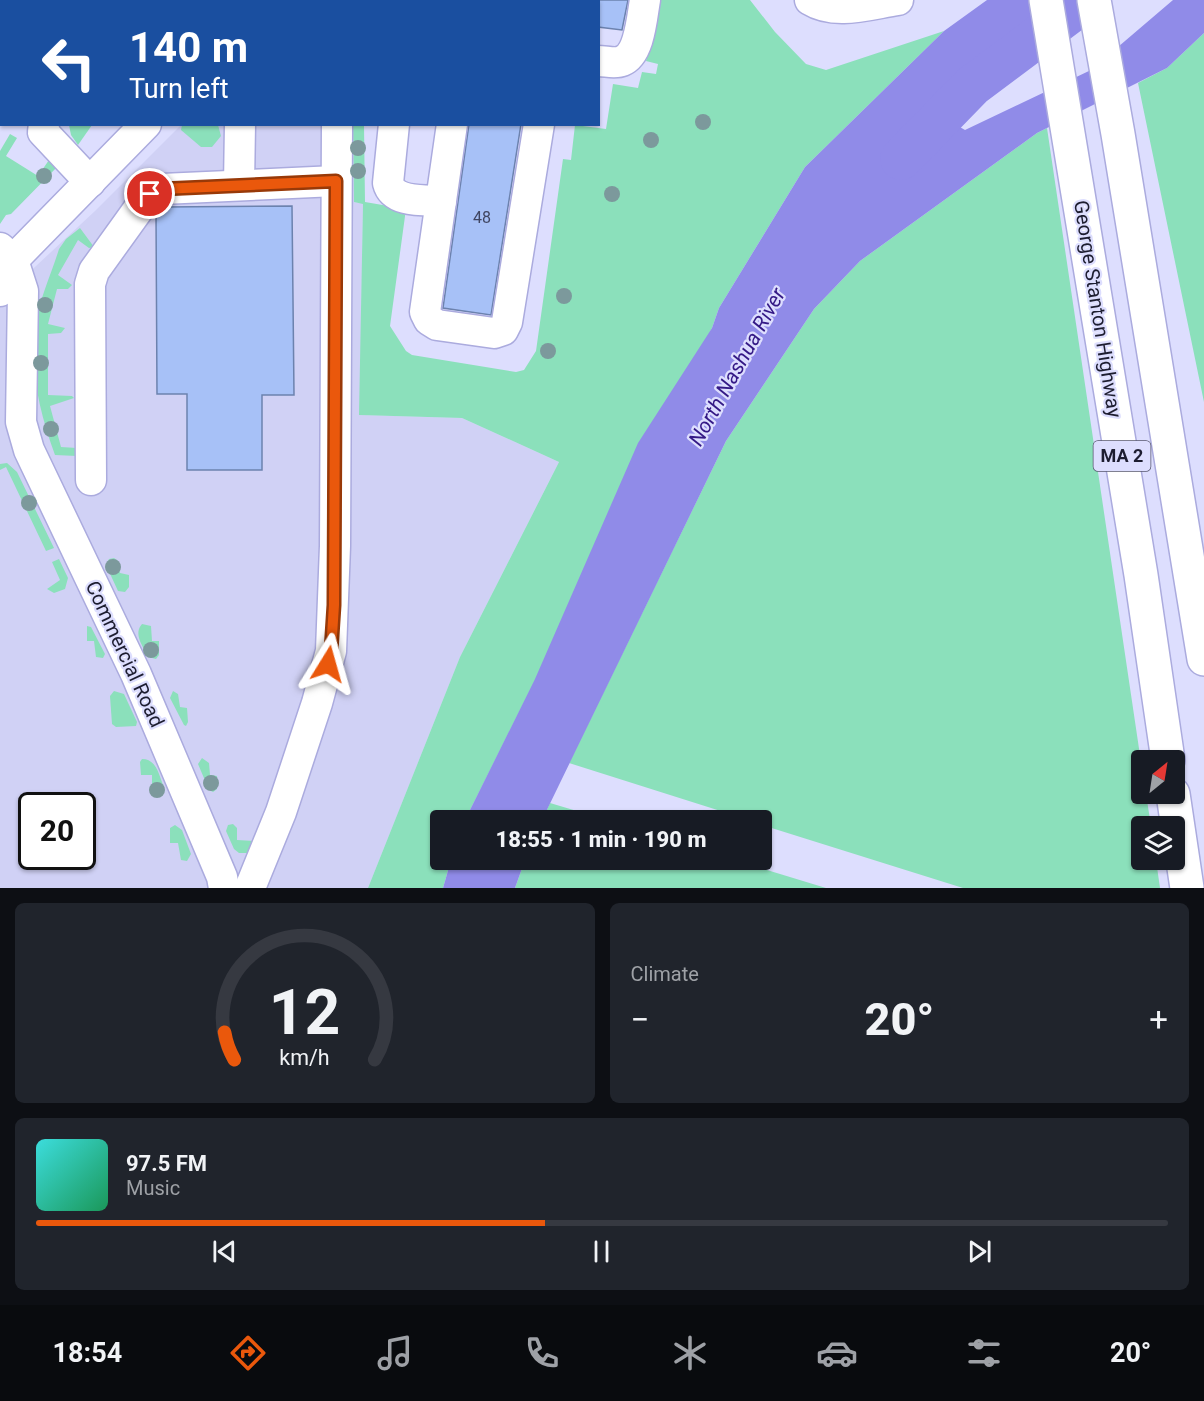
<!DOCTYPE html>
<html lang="en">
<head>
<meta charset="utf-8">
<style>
	:root { --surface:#171b24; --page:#20242c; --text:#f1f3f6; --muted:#9ea1a6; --line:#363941; --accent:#ea580c }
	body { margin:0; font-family:Roboto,sans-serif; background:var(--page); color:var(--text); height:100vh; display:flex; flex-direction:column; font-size:22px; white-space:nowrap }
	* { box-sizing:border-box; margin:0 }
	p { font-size:20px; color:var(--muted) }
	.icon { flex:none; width:33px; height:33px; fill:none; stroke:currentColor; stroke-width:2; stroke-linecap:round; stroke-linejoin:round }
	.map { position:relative; height:888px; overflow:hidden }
	.side { display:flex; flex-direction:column; gap:15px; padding:15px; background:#0d0f14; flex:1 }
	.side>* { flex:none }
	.hud { position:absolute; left:0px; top:0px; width:600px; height:126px; box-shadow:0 2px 4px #0004; background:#1a4fa0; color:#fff; overflow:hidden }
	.needle { width:39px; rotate:30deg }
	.fabs { position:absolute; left:1131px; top:750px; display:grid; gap:12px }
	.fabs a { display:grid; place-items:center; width:54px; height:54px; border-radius:6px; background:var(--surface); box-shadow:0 2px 4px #0004; font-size:30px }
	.speed { position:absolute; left:18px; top:792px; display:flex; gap:12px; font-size:30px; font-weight:700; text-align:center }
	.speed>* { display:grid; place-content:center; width:78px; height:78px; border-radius:50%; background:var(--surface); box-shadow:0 2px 4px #0004; line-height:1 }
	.speed .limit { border:3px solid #111; border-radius:9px; background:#fff; color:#111 }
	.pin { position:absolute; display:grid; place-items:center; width:51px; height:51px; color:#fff; margin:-26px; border:3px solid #fff; border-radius:50%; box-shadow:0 2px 6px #0007 }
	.me { position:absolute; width:66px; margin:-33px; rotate:8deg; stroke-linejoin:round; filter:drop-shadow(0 0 4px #0008) }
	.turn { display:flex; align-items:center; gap:21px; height:126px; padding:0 30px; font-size:27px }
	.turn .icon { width:78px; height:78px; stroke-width:2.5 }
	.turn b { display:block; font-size:42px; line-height:51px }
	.big { font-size:45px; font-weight:800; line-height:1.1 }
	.side .widget { flex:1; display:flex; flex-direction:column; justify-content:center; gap:9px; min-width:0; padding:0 21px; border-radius:9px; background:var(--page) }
	.side .dial { align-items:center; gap:0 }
	.dial svg { height:156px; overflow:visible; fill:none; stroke:var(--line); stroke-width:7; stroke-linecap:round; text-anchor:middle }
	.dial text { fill:var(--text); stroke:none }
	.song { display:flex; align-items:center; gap:18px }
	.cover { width:72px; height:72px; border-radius:9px; background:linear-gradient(135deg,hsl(180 70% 55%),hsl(150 70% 35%)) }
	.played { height:6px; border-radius:3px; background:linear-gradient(90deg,var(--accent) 45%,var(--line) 45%) }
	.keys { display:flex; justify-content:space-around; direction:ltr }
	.heat { display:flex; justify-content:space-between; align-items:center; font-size:33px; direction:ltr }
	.side .tiles { flex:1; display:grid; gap:15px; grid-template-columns:1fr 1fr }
	.widget:last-child { grid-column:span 2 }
	.trip { position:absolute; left:430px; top:810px; width:342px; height:60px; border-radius:6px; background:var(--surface); box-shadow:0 2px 4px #0004; font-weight:800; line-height:60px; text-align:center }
	.tab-bar { display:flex; height:96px; justify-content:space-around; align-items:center; background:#090b0e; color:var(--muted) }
	.tab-bar .icon { width:42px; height:42px }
	.tab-bar .active { color:var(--accent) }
	.tab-bar b { font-size:27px; color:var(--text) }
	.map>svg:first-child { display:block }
	.built { fill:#d0d1f5; fill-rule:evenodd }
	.green { fill:#8be0bb }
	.water { fill:#908be8 }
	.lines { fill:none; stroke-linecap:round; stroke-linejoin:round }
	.river { stroke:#908be8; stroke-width:42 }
	.building { fill:#a7c1f7; stroke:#6c82ae; stroke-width:1.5 }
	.minor-casing { stroke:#ababde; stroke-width:33 }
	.highway-casing { stroke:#ababde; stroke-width:36 }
	.minor { stroke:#fff; stroke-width:30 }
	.highway { stroke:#fff; stroke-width:33 }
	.tree { fill:#7c999c }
	.route-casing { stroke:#983908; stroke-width:15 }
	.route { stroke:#ea580c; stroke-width:10 }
	.labels { text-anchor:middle; stroke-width:4.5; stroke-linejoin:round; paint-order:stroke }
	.number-label { font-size:16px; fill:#404662 }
	.shield { fill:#dddefe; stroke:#57576e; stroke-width:1.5 }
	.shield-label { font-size:18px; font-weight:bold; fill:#1d1d30 }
	.street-label { font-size:20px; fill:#1d1d30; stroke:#dddefe }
	.water-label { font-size:21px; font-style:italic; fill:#341986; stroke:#dddefe }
</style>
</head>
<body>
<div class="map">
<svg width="1204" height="888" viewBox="0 0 1204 888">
	<rect width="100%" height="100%" fill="#dddefe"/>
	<path class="built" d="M 181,125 L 353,125 L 354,202 L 363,203 L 360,415 L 462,418 L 559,462 L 460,657 L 368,888 L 0,888 L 0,304 L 21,280 L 95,211 ZM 32,806 L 82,806 L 82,856 L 32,856 Z"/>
	<g class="green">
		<polygon points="661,0 750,0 775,32 806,64 826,70 944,31 805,167 719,308 712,328 465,820 441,820 441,860 451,860 443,888 368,888 460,657 559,462 462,418 359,415 363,204 354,202 353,125 364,125 365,202 406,209 390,326 406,351 412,355 516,372 524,370 536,351 563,159 571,160 575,125 606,129 613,84 638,88 642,72 656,74 658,64 646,61"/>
		<polygon points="1204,33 1204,402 1138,83 1167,68"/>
		<polygon points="69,125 69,124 92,125 78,145 71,135"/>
		<polygon points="182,125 218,125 221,136 212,147 201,147 181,130"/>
		<polygon points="1047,128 1141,762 1142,794 1146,794 1151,826 1142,826 1142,860 1156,860 1160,888 963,888 762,825 762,820 749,820 569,763 726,441 814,309 860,261 1037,133"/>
		<polygon points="10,134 17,138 6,156 38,176 49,160 59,165 11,214 6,215 0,224 0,151"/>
		<path d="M 80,228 L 94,247 L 89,248 L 78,240 L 58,275 L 72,285 L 68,289 L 57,289 L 48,324 L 65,328 L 61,333 L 48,334 L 48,395 L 72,396 L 74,398 L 50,406 L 61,447 L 77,448 L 77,456 L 55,455 C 40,414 30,373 35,329 C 38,302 51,275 59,249 L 66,239 Z"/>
		<polygon points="7,463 17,472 54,548 46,551 6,467 0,470 0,464"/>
		<polygon points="114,558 118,561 120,573 129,575 129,587 125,592 118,591 106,565 109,559"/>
		<polygon points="59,559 68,578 65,589 54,593 47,589 60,580 52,562"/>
		<path d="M 142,624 L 151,626 L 152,641 L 159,641 L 159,655 L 156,659 L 148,657 C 143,646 133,634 142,624 Z"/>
		<polygon points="87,626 91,627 105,654 103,658 96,657 94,641 87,641"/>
		<polygon points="114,691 124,694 137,722 136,726 116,727 112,724 110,696"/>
		<polygon points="173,691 178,694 180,707 187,708 188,722 186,726 184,725 170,698"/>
		<polygon points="202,758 209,763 210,775 217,776 217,789 213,792 209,790 198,764"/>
		<path d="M 142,759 C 157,759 159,776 164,787 L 160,794 L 152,791 L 152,775 L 141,775 L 140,762 Z"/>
		<polygon points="550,803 607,820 542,820"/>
		<polygon points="233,824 237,828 237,840 254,841 250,853 239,853 234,849 226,831 228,825"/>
		<polygon points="175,825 182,830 191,854 187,861 181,860 178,843 170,843 170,828"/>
		<polygon points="525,860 734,860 826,888 515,888"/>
	</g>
	<g class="water">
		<polygon points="987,0 1058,0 967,78 937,114 965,130 1091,70 1173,0 1204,0 1204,33 1167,68 1037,133 860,261 814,309 726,441 542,820 465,820 535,679 638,443 712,328 719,308 805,167 944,31"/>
		<polygon points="451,860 525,860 515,888 443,888"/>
	</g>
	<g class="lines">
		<polyline class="river" points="901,159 972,86 1087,0"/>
	</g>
	<g class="building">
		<polygon points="598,0 628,0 622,30 598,27"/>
		<polygon points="469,124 521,124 491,315 443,308"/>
		<polygon points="292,206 294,395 262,395 262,470 187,470 187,394 157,394 156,214 164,207"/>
	</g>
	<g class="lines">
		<defs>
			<g id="minor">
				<polyline points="39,0 41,2"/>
				<path d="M 810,0 C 836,16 870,4 898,0"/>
				<polyline points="0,2 1,0"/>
				<polyline points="258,2 259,0"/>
				<polyline points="339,2 339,0"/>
				<polyline points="369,2 370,0"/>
				<polyline points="0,60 2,61"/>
				<path d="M 598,61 C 606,61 615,64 622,61 C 640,54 642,16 645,0"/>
				<polyline points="44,124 43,132 90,182"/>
				<path d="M 394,124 L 388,183 C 393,203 424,200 441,201"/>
				<polyline points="452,124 425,312 429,320 437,325 494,333 503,330 507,322 539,124"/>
				<polyline points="239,185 240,124"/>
				<polyline points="0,248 13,260 23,291 21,422 29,450 136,674 222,877 224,888"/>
				<polyline points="0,291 13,260 146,124"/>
				<polyline points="91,480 90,284 94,271 145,200 151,194 162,189 336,181"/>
				<polyline points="250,888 281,812 317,703 331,651 335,546 337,124"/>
			</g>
			<g id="highway">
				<polyline points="1046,0 1141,575 1168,760"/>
				<polyline points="1094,0 1118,134 1204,659"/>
				<polyline points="1173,794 1187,888"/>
			</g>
		</defs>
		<use href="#minor" class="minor-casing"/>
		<use href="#highway" class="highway-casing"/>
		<use href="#minor" class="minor"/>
		<use href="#highway" class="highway"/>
	</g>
	<g class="tree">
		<circle cx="703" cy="122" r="8"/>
		<circle cx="651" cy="140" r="8"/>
		<circle cx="358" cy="148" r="8"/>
		<circle cx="358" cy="171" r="8"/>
		<circle cx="44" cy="176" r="8"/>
		<circle cx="612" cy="194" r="8"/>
		<circle cx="564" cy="296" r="8"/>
		<circle cx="45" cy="305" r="8"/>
		<circle cx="548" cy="351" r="8"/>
		<circle cx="41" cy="363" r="8"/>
		<circle cx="51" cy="429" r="8"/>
		<circle cx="29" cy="503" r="8"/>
		<circle cx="113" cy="567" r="8"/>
		<circle cx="151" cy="650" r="8"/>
		<circle cx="211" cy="783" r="8"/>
		<circle cx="157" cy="790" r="8"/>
	</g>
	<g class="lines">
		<defs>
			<polyline id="route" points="150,194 162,189 336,181 334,605 331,651 328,664"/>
		</defs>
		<use href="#route" class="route-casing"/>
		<use href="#route" class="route"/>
	</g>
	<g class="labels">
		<g class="number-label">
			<text x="482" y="223">48</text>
		</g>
		<rect class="shield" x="1093.5" y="441" width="57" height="30" rx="4.5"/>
		<g class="shield-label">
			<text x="1122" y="462">MA 2</text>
		</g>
		<g class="street-label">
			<text transform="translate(1098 309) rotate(81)" y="7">George Stanton Highway</text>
			<text transform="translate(125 654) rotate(65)" y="7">Commercial Road</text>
		</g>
		<g class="water-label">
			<text transform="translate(737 367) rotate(-61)" y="7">North Nashua River</text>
		</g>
	</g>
</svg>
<div class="fabs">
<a><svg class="needle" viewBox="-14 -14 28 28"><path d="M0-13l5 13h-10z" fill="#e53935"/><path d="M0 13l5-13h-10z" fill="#9ea1a6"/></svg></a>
<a><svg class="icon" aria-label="layers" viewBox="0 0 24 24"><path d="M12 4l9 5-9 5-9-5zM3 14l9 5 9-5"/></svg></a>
</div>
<div class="speed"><div class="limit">20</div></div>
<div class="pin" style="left:150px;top:194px;background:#d93025"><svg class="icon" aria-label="arrive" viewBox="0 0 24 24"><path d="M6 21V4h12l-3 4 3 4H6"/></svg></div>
<svg class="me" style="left:328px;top:664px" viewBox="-20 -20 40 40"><path d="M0-17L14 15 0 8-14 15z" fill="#ea580c" stroke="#fff" stroke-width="4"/></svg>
<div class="trip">18:55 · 1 min · 190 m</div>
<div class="hud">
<div class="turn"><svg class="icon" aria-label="left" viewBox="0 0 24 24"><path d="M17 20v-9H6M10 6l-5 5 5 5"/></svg><div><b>140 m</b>Turn left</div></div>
</div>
</div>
<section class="side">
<div class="tiles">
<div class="widget dial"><svg viewBox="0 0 100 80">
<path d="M14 69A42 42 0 1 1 86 69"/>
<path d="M14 69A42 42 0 0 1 9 55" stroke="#ea580c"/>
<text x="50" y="56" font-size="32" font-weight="700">12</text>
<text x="50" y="72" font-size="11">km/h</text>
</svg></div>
<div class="widget"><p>Climate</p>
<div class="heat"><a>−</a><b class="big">20°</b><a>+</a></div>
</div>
<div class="widget">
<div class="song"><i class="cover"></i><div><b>97.5 FM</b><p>Music</p></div></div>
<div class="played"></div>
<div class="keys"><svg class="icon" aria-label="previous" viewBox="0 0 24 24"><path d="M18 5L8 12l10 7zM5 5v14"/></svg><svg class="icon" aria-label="pause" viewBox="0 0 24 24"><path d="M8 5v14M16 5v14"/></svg><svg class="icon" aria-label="next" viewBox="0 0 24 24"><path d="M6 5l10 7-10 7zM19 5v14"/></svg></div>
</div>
</div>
</section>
<nav class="tab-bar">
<b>18:54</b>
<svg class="icon active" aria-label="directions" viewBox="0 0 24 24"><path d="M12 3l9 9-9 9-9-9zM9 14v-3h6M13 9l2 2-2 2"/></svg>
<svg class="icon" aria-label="music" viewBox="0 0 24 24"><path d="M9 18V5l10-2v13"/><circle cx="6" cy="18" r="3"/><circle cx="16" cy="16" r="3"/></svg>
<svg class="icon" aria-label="phone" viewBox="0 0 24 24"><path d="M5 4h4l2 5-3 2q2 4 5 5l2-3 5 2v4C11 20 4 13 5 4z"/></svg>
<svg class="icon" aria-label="climate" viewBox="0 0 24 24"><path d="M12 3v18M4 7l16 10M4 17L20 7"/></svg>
<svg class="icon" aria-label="car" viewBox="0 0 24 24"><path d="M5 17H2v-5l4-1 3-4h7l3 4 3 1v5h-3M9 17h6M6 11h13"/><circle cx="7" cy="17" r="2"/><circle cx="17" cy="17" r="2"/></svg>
<svg class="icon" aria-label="filters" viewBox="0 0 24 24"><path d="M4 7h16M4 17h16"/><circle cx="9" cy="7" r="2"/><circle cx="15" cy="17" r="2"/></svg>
<b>20°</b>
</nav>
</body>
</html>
